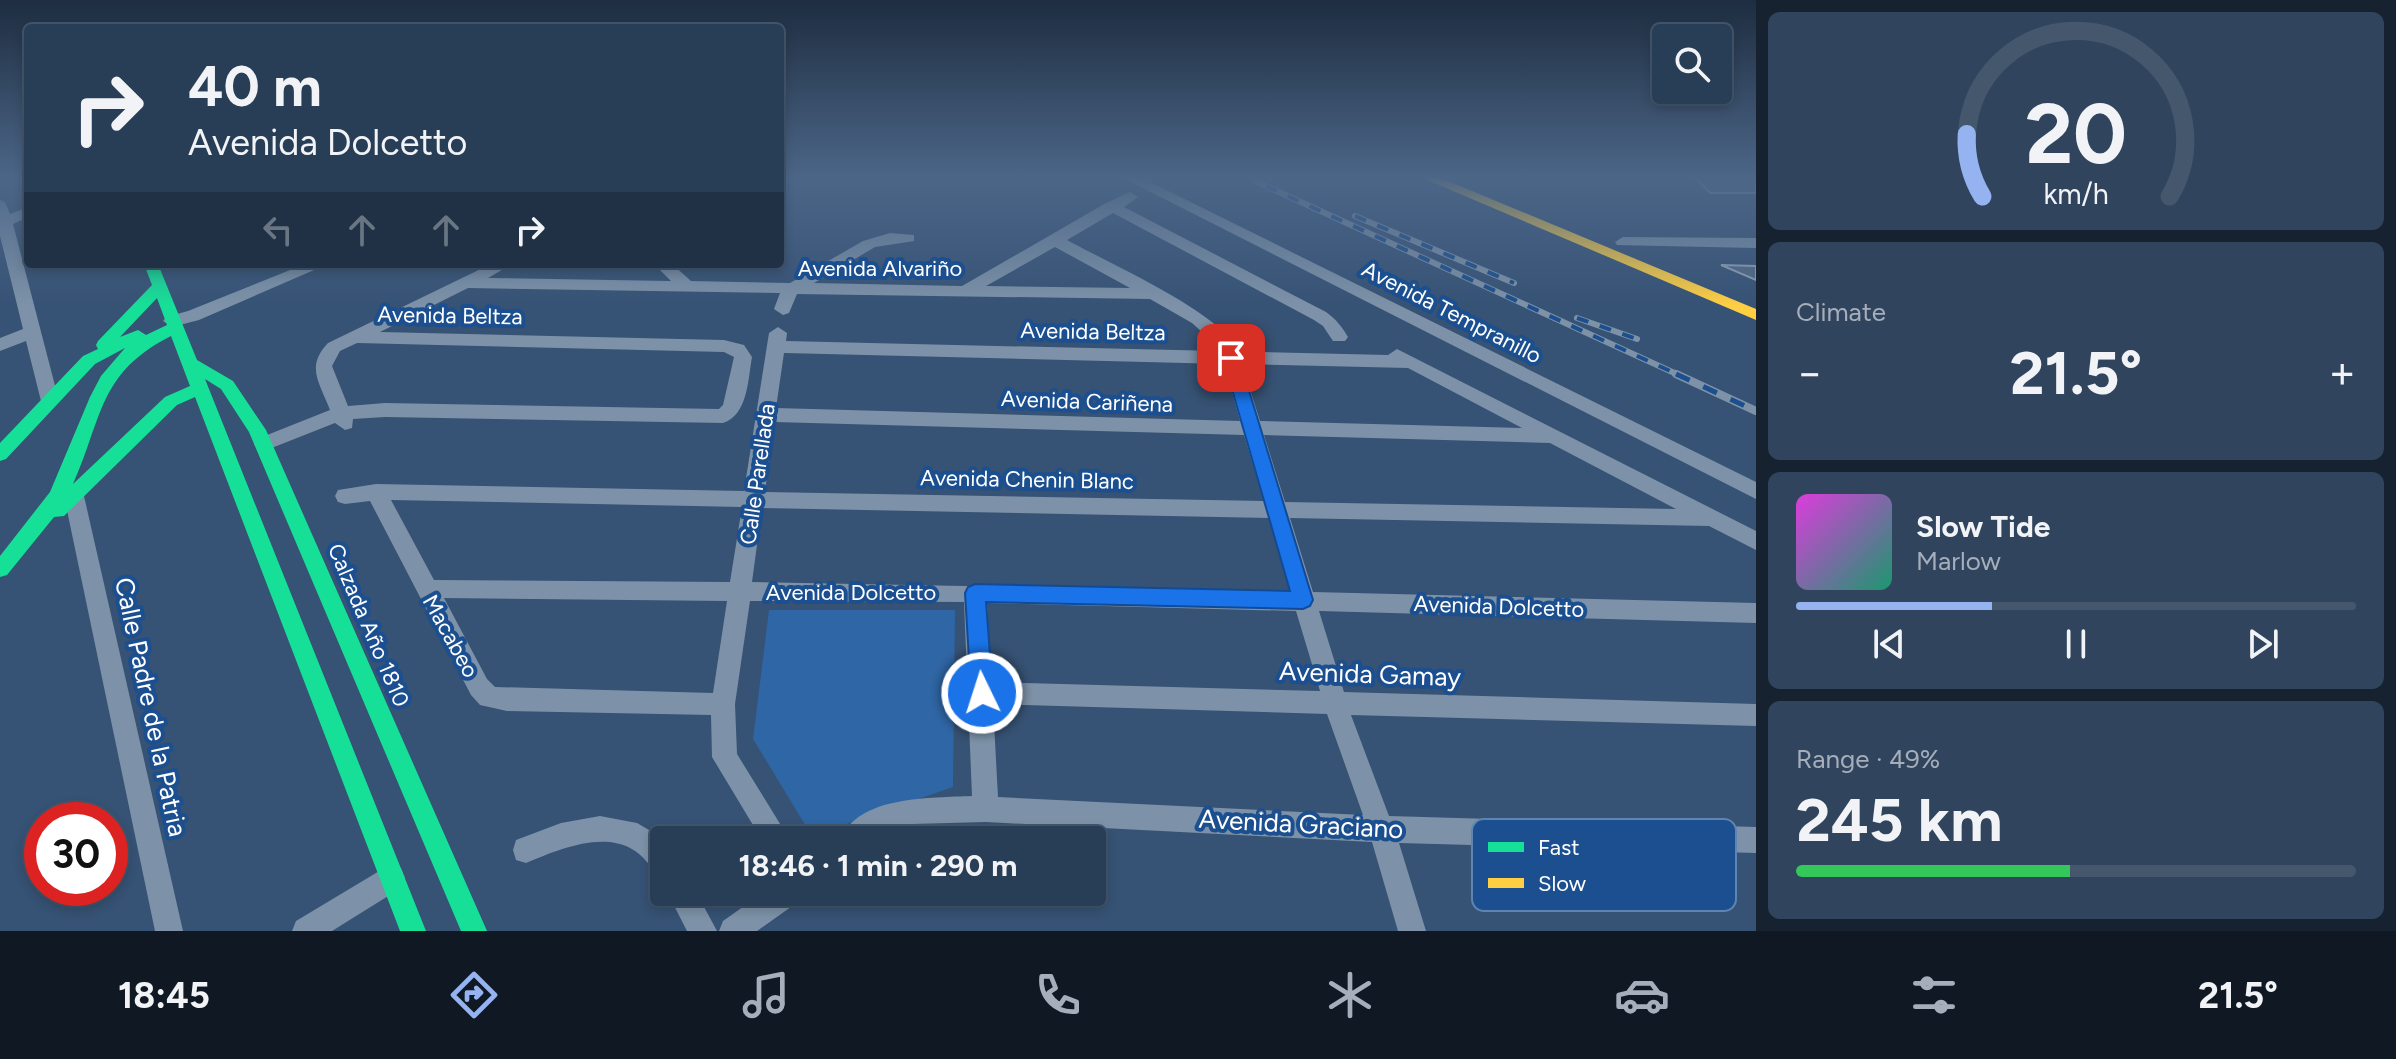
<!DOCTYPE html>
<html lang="en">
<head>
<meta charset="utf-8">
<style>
	:root { --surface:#283e57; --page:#30455d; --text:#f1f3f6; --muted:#a5aeba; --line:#44576d; --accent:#95b2f1 }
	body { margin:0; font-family:Figtree,sans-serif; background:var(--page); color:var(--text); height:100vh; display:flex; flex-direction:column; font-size:30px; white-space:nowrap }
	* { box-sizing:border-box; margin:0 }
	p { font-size:26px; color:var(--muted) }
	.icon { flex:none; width:44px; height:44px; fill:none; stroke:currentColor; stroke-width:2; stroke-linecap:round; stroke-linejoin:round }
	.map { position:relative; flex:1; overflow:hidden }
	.side { display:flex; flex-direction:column; gap:12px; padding:12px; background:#162230; width:640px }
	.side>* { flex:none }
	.hud { position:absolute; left:24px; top:24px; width:760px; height:244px; border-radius:8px; box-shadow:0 4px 12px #0003,0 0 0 2px var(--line); background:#283e57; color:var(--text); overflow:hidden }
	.buttons { position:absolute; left:1652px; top:24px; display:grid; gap:16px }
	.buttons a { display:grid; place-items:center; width:80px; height:80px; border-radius:8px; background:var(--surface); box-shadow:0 4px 12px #0003,0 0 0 2px var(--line); font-size:40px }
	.speed { position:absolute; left:24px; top:802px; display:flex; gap:16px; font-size:40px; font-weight:700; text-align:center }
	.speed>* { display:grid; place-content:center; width:104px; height:104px; border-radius:50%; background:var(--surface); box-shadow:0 4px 12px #0003,0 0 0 2px var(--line); line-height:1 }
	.speed .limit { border:12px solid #d22; background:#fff; color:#111 }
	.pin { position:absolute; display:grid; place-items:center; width:68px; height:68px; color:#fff; margin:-34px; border-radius:16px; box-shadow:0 4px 12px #0006 }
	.me { position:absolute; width:88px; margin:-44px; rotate:356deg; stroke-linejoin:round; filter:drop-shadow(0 0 6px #0008) }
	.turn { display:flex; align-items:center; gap:28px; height:168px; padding:0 32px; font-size:36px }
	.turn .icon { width:104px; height:104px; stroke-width:2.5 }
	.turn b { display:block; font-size:56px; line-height:68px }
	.lanes { display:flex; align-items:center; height:76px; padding:0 32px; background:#0003; justify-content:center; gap:40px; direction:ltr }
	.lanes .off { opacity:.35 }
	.big { font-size:60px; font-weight:700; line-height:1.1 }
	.side .tile { flex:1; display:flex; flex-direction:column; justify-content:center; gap:12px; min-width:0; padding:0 28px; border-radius:12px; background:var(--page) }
	.side .dial { align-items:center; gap:0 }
	.dial svg { height:208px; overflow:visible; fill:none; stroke:var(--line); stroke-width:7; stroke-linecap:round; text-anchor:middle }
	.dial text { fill:var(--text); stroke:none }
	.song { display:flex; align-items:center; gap:24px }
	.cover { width:96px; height:96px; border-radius:12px; background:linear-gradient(135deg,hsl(300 70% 55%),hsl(160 70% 35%)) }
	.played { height:8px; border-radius:4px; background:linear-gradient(90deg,var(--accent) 35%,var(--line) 35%) }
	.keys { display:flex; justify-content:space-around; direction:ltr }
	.heat { display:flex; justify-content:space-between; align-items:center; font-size:44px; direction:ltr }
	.charge { height:12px; border-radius:6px; background:linear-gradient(90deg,#34c759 49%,var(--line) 0) }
	.trip { position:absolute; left:650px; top:826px; width:456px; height:80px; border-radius:8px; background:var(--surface); box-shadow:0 4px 12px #0003,0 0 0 2px var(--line); font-weight:700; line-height:80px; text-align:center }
	.menu { display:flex; height:128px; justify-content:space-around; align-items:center; background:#101923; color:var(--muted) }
	.menu .icon { width:56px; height:56px }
	.menu .on { color:var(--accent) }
	.menu b { font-size:36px; color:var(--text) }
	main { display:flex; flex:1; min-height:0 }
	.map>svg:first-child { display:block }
	.green { fill:#2f66a5 }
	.building { fill:#526984; stroke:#92a2b6; stroke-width:2 }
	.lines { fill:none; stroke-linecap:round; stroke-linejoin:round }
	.street { fill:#7d92a8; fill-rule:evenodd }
	.fast { fill:#16e098; fill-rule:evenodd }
	.slow { fill:#ffcf43; fill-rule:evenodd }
	.rail-far1-casing { stroke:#7e92a7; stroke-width:6 }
	.rail-casing { stroke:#7e92a7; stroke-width:8 }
	.rail-far1 { stroke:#1b4f8f; stroke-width:4; stroke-dasharray:12; stroke-linecap:butt }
	.rail { stroke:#1b4f8f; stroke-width:5; stroke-dasharray:15; stroke-linecap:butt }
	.route { fill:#1a73e8; stroke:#114b97; stroke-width:2 }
	.labels { text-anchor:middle; stroke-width:8; stroke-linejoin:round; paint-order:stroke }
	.street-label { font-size:22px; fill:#fff; stroke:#1b4f8f }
	.near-street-label { font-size:26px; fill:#fff; stroke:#1b4f8f }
	.key { fill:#1b4f8f; stroke:#5f84b1; stroke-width:2 }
	.key-label { font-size:22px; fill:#fff }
</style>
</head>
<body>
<main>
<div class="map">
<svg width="1756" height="931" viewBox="0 0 1756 931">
	<rect width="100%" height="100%" fill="#365274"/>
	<polygon class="green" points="769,610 955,610 953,787 812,836 753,739"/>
	<g class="building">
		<polygon points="1693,176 1756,176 1756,193 1710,193"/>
		<polygon points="1721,265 1756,266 1756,280"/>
	</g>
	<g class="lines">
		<g class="street">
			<polygon points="1119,176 1138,176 1756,482 1756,499"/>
			<path d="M 1130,192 L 1138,197 L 1124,207 L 1326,312 C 1336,319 1342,327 1348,337 L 1345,341 L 1333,341 L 1323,326 L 1314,320 L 1113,213 L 1067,240 C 1105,261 1205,306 1228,338 L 1225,342 L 1213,342 L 1192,323 L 1150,299 L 797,294 L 789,313 L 783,315 L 774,309 L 780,293 L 468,288 L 380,332 L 724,340 L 744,345 L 752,357 C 748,379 748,415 723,423 L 385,417 L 353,419 L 352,428 L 345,430 L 335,423 L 264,451 L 257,449 L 254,444 L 257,439 L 330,410 C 320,383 305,367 328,343 L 491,264 L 512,264 L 488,278 L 671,281 L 654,264 L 672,264 L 691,281 L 790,283 L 863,241 L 890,233 L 914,235 L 914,241 L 875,247 L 814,283 L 962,286 L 1106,203 ZM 1055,247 L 1130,288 L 986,286 ZM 357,343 L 724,352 L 734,357 L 723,405 L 719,409 L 385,403 L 348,406 L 332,366 L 340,351 Z"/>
			<polygon points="0,200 5,202 10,214 28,207 28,217 13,224 59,401 50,408 41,401 26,341 0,351 0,338 23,329 0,236"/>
			<polygon points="1623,237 1756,238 1756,248 1617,245 1615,242"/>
			<polygon points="305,264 328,264 199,320 172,327 163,321 166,317 188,311"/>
			<path d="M 778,327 L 787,333 L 786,341 L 1388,355 L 1397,349 L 1756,531 L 1756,550 L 1709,526 L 1290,518 L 1313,592 L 1756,603 L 1756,623 L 1319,611 L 1344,692 L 1756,704 L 1756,726 L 1351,715 L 1389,816 L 1756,827 L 1756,853 L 1399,843 L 1426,931 L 1398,931 L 1372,842 L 986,822 L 913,824 L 893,828 L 873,840 L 840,840 C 858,795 932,798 972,796 L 964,602 L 750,601 L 735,704 L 737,754 L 790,840 L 762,840 L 712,757 L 711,715 L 507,711 L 480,705 L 471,695 L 370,501 L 345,504 L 338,502 L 335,496 L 338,490 L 376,484 L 744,491 L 769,333 ZM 784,353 L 1224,364 L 1240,421 L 776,408 ZM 1242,364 L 1408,368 L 1522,428 L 1260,421 ZM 774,422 L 1244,435 L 1264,501 L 765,492 ZM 1264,435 L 1550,443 L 1676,509 L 1285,502 ZM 391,500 L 742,507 L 730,582 L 434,580 ZM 762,508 L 1269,518 L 1290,592 L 752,582 ZM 444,598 L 727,601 L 713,693 L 495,687 L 487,679 ZM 987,603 L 1296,611 L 1320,691 L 991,682 ZM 993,704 L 1327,714 L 1363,815 L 998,797 Z"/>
			<polygon points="74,488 81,490 84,496 183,931 155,931 64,496 67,490"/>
			<path d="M 600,816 L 637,823 L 661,837 L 664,840 L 664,876 C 650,870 645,855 630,848 C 598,832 556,851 526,863 L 516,860 L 513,850 L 516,840 L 561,823 Z"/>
			<polygon points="391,864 401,868 405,878 401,888 332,931 292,931 296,921"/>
			<polygon points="667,892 696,892 717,931 687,931"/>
			<polygon points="764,892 802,892 798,902 757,931 719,931 723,921"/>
		</g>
		<path class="fast" d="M 144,264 L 158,264 L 197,360 L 233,381 L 266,430 L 487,931 L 461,931 L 249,432 L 221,389 L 205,379 L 426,931 L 400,931 L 195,397 L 177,405 L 64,516 L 54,517 L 7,575 L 0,577 L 0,556 L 50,492 L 90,397 L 101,376 L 125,348 L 95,364 L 6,459 L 0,461 L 0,443 L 83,356 L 98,349 L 96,345 L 98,341 L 152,285 ZM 157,298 L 167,325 L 146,335 L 138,330 L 120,337 ZM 171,336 L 190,386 L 165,397 L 73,484 C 103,417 98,373 171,336 Z"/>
		<polygon class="slow" points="1418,176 1436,176 1756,309 1756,320"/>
		<defs>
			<g id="rail-far1">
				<polyline points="1244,176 1681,376"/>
				<polyline points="1355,216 1514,283"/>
				<polyline points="1577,318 1637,339"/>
			</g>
			<polyline id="rail" points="1676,374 1756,411"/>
		</defs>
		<use href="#rail-far1" class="rail-far1-casing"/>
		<use href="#rail" class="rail-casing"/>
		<use href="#rail-far1" class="rail-far1"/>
		<use href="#rail" class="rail"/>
	</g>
	<linearGradient id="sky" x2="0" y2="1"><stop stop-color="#1e2d40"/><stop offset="0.58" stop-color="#4c6688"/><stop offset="1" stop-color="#4c6688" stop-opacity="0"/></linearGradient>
	<rect width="1756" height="306" fill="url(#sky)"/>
	<polygon class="route" points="1231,353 1239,358 1313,600 1310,606 1303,609 986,602 993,693 990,700 982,703 974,700 971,693 965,593 968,587 975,584 1290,591 1223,358"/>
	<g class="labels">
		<g class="street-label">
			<text x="880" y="276">Avenida Alvariño</text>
			<text transform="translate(1452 312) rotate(27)" y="8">Avenida Tempranillo</text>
			<text transform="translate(450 315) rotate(1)" y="8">Avenida Beltza</text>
			<text transform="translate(1093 331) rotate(1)" y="8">Avenida Beltza</text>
			<text transform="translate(1087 401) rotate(2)" y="8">Avenida Cariñena</text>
			<text transform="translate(757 474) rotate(-82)" y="8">Calle Parellada</text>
			<text transform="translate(1027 479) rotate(1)" y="8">Avenida Chenin Blanc</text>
			<text x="851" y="600">Avenida Dolcetto</text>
			<text transform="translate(1499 606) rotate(2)" y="8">Avenida Dolcetto</text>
			<text transform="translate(369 625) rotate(67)" y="8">Calzada Año 1810</text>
			<text transform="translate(451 636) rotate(61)" y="8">Macabeo</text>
		</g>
		<g class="near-street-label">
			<text transform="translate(1370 674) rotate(2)" y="9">Avenida Gamay</text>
			<text transform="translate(151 707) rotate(78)" y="9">Calle Padre de la Patria</text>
			<text transform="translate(1301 824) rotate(3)" y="9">Avenida Graciano</text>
		</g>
	</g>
	<rect x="1472" y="819" width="264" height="92" rx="12" class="key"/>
	<rect x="1488" y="842" width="36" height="10" fill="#16e098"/>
	<rect x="1488" y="878" width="36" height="10" fill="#ffcf43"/>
	<g class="key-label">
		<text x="1538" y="855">Fast</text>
		<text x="1538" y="891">Slow</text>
	</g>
</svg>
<div class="buttons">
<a><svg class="icon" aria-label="search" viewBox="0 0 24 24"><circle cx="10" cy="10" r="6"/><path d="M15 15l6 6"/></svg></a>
</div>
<div class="speed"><div class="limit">30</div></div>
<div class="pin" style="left:1231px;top:358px;background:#d93025"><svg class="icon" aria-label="arrive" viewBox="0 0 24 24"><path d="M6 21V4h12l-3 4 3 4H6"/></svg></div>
<svg class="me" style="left:982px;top:693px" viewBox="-20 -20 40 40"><circle r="17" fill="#1a73e8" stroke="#fff" stroke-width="3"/><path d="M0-11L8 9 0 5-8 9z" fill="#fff"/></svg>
<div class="trip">18:46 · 1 min · 290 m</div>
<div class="hud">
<div class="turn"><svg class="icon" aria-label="right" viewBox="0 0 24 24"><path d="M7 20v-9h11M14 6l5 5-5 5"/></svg><div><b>40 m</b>Avenida Dolcetto</div></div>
<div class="lanes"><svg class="icon off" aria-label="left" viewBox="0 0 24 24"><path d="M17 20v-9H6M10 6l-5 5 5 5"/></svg><svg class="icon off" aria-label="ahead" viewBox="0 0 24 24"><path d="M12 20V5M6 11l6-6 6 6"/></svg><svg class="icon off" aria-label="ahead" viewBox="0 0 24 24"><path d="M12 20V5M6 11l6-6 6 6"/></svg><svg class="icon" aria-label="right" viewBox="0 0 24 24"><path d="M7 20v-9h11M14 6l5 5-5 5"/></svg></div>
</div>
</div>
<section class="side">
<div class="tile dial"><svg viewBox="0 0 100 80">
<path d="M14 69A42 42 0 1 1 86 69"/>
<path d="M14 69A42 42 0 0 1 8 45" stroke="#95b2f1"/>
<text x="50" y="56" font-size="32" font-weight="700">20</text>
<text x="50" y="72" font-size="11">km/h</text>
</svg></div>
<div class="tile"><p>Climate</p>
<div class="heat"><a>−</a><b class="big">21.5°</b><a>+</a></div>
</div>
<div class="tile">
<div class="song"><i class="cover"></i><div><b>Slow Tide</b><p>Marlow</p></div></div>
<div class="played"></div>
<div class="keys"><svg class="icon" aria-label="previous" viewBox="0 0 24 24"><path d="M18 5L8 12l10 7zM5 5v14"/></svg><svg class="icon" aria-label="pause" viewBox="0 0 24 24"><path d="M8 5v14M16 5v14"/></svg><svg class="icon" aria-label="next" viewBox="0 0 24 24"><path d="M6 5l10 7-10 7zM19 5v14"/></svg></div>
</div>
<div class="tile"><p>Range · 49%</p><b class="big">245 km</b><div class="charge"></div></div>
</section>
</main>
<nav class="menu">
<b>18:45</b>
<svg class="icon on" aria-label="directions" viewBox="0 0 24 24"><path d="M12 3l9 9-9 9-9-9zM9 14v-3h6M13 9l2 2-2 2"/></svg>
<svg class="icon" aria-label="music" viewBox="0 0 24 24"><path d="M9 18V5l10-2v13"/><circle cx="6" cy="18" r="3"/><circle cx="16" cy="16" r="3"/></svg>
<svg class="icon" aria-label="phone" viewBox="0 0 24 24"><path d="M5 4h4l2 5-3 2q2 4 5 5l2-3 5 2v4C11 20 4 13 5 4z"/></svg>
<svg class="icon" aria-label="climate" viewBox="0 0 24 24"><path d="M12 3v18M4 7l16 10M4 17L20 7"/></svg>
<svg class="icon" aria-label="car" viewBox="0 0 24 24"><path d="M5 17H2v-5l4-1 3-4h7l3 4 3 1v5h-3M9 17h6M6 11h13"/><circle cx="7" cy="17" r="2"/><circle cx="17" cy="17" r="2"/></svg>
<svg class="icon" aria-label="filters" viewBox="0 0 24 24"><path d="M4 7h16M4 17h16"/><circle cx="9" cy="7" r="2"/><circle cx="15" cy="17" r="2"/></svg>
<b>21.5°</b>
</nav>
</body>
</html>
